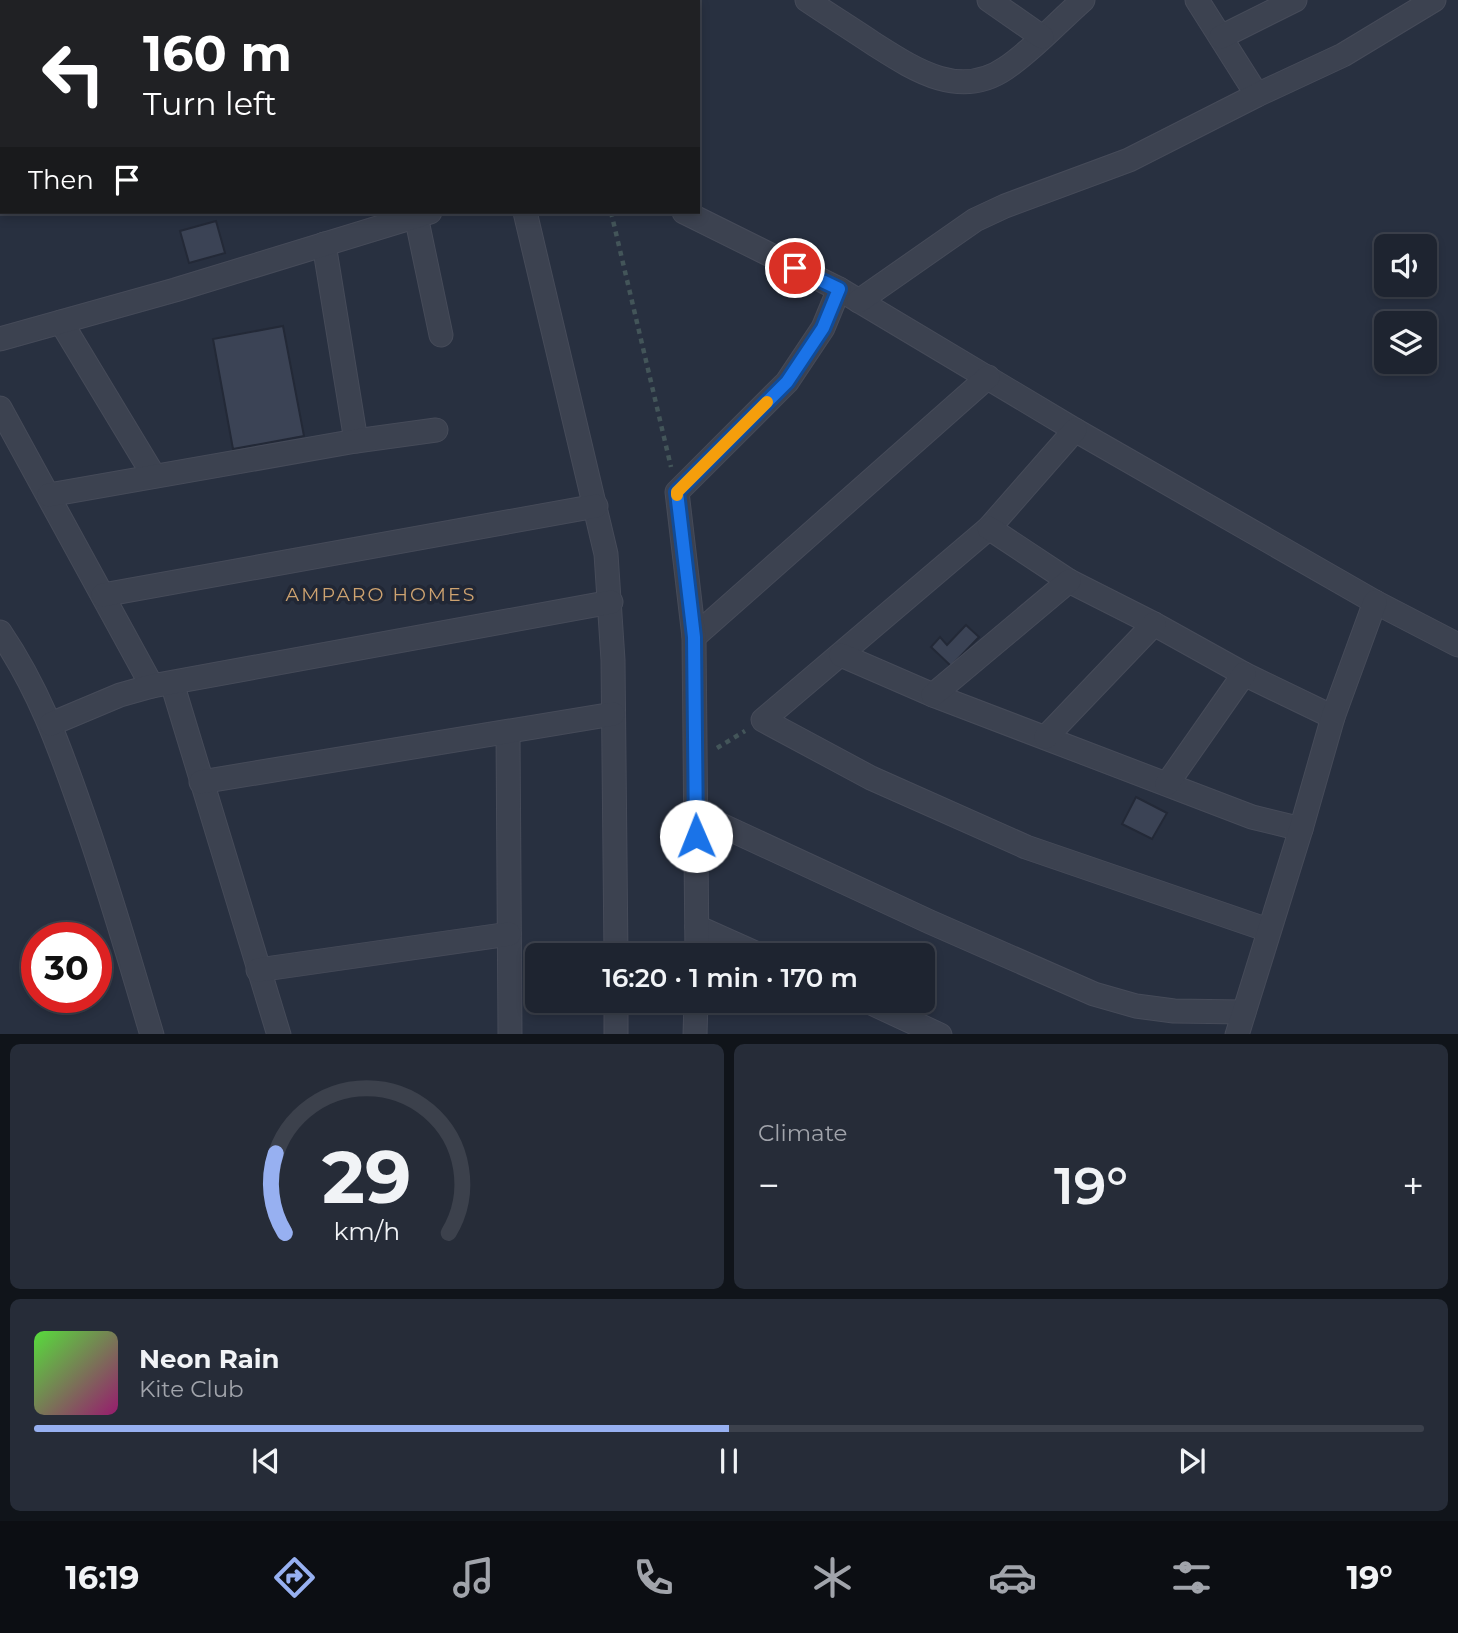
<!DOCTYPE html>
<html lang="en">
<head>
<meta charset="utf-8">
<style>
	:root { --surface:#1e2430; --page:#262c38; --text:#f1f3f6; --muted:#a1a4ab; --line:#3c414c; --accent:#97b0f1 }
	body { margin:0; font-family:Montserrat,sans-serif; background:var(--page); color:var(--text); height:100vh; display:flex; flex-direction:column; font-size:26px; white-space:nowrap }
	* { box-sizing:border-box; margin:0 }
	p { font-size:23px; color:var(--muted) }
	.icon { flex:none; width:38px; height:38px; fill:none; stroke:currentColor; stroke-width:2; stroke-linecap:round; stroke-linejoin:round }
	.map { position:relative; height:1034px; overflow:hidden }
	.drawer { display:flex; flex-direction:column; gap:10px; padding:10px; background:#10141a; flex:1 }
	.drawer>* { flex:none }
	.banner { position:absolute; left:0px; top:0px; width:700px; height:214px; box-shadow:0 4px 10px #0003,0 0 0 2px var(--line); background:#202124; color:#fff; overflow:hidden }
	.tools { position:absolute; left:1374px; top:234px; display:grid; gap:14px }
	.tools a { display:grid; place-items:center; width:63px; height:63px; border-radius:10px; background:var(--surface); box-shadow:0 4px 10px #0003,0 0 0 2px var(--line); font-size:35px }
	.speed { position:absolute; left:21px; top:922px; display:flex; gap:14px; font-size:35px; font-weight:700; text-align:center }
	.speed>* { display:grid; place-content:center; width:91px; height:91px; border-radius:50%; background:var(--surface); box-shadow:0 4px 10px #0003,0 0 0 2px var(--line); line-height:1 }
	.speed .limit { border:10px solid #d22; background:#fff; color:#111 }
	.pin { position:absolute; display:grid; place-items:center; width:60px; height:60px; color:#fff; margin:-30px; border:4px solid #fff; border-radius:50%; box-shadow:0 2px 7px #0007 }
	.me { position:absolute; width:77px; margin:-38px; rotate:359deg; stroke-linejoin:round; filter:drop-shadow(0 0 5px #0008) }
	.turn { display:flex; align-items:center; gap:24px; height:147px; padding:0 28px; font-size:32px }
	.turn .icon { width:91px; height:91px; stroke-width:2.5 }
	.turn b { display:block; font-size:49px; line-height:60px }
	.then { display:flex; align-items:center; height:66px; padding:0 28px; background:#0003; gap:14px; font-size:26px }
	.big { font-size:52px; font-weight:600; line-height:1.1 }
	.drawer .card { flex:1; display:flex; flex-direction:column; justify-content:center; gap:10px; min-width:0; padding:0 24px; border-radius:10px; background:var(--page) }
	.drawer .dial { align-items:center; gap:0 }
	.dial svg { height:182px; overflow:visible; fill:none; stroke:var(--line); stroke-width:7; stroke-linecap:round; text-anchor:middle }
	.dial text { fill:var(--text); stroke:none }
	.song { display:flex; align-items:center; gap:21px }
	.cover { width:84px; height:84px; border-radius:10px; background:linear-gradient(135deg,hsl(110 70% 55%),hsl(320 70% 35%)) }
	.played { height:7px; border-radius:4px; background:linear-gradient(90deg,var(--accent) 50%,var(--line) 50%) }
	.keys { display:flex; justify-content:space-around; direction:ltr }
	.heat { display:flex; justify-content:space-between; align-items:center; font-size:38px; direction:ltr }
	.drawer .tiles { flex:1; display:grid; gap:10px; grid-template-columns:1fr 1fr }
	.card:last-child { grid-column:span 2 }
	.trip { position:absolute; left:525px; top:943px; width:410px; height:70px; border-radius:10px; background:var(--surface); box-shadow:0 4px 10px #0003,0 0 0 2px var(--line); font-weight:600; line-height:70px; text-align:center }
	.tab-bar { display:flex; height:112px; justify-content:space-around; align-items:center; background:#0c0e13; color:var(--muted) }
	.tab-bar .icon { width:49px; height:49px }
	.tab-bar .active { color:var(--accent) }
	.tab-bar b { font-size:32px; color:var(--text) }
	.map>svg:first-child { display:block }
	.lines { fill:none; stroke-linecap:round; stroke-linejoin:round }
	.stream { stroke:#1b263e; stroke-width:8 }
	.building { fill:#3b4355; stroke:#232937; stroke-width:2 }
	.minor-casing { stroke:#464b59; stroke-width:25 }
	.path { stroke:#435559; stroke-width:4.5; stroke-dasharray:5 5; stroke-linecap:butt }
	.minor { stroke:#3c4250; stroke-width:23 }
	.route-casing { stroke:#114b97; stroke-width:18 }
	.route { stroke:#1a73e8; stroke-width:12 }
	.slow { stroke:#f59e0b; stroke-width:12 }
	.labels { text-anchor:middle; stroke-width:7; stroke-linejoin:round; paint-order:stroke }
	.neighbourhood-label { font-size:19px; letter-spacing:2px; fill:#cea370; stroke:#212735 }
</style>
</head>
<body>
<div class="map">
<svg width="1458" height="1035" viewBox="0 0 1458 1035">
	<rect width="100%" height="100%" fill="#283040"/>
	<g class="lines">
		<g class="stream">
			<polyline points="46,2 53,0"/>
			<polyline points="0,12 2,12"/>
		</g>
	</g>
	<g class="building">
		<polygon points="216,221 225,253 189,263 180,231"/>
		<polygon points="283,326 304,436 233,449 213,339"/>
		<polygon points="966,625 979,637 951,666 931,647 940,637 947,645"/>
		<polygon points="1136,797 1167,813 1152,839 1122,824"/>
	</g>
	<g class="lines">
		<defs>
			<g id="minor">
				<path d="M 807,0 C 829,15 852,29 874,44 C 915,70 960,100 1006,68 C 1034,49 1058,22 1083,0"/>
				<polyline points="989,0 1042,37"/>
				<polyline points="1197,0 1257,95"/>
				<polyline points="1221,37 1295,0"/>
				<polyline points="0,155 2,154"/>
				<polyline points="525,212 606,554 613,660 616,956"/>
				<polyline points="684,212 839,289 1075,430 1375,602 1458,645"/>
				<polyline points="416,216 441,335"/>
				<polyline points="324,244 356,441"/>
				<polyline points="859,301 975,220 1005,206 1129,160 1257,95 1343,55 1434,0"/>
				<polyline points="61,322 154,476"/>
				<polyline points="0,339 175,290 430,212"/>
				<polyline points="0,408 152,686"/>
				<polyline points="1075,430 989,528 763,720 871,778 1026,847 1268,930"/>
				<polyline points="49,495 356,441 436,430"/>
				<polyline points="989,528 1069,581 1154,624 1244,674 1333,717"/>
				<polyline points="103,595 596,506"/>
				<path d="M 0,632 C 38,688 58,743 80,806 C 107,881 129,958 152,1035"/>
				<polyline points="694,637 988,377"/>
				<polyline points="841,655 933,695 1252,817 1301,829"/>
				<polyline points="172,683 279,1035"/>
				<polyline points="933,695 1069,581"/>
				<polyline points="51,724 120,695 152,686 611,602"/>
				<polyline points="508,732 510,1035"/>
				<polyline points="1046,737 1154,624"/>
				<polyline points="201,782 613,714"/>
				<polyline points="1167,784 1244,674"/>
				<polyline points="695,813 930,922 1094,994 1136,1006 1174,1011 1244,1012"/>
				<polyline points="697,927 762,956"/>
				<polyline points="697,956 694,637 677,492 787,382 823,328 839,289"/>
				<polyline points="258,970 509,934"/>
				<polyline points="867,1001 940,1035"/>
				<polyline points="616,1035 616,1001"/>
				<polyline points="695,1035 696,1001"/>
				<polyline points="1237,1035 1301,829 1333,717 1375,602"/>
			</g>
		</defs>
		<use href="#minor" class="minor-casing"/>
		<g class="path">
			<polyline points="611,212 671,467"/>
			<polyline points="717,748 745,731"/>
		</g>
		<use href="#minor" class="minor"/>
	</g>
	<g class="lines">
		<defs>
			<polyline id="route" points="696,836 694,637 677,492 787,382 823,328 839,289 795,268"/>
		</defs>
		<use href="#route" class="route-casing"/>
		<use href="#route" class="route"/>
		<polyline class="slow" points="677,495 677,492 767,402"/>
	</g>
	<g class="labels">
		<g class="neighbourhood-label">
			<text x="381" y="601">AMPARO HOMES</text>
		</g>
	</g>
</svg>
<div class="tools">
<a><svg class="icon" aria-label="sound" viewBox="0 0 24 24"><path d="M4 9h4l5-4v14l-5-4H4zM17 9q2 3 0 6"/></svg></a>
<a><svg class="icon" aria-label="layers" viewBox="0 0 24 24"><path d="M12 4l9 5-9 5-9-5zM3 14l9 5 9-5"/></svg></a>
</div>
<div class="speed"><div class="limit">30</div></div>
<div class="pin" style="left:795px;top:268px;background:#d93025"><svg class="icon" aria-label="arrive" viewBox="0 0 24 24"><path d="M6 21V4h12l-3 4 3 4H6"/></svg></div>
<svg class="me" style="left:696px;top:836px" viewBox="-20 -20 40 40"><circle r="19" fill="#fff"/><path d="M0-13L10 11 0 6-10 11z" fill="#1a73e8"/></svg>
<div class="trip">16:20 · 1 min · 170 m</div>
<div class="banner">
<div class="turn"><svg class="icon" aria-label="left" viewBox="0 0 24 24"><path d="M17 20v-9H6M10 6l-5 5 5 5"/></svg><div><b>160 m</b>Turn left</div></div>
<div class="then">Then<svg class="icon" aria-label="arrive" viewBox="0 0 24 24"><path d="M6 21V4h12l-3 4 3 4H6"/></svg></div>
</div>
</div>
<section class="drawer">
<div class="tiles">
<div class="card dial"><svg viewBox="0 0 100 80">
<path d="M14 69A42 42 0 1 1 86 69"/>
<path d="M14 69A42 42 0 0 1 10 34" stroke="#97b0f1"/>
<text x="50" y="56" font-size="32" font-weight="700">29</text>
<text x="50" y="72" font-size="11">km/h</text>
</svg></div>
<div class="card"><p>Climate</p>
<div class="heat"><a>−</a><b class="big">19°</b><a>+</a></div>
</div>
<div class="card">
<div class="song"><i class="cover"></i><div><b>Neon Rain</b><p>Kite Club</p></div></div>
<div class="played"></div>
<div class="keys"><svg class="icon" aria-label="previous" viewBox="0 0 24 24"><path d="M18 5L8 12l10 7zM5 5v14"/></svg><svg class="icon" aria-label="pause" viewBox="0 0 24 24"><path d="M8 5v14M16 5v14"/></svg><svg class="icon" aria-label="next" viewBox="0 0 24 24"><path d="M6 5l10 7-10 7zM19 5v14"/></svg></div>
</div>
</div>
</section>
<nav class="tab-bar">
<b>16:19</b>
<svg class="icon active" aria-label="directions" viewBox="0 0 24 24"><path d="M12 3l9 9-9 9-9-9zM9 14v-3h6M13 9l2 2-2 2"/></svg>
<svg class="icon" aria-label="music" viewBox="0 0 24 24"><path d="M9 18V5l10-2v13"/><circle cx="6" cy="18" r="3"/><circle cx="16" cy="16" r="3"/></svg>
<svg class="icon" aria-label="phone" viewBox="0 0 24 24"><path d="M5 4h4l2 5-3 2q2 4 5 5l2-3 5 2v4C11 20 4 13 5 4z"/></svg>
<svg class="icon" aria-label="climate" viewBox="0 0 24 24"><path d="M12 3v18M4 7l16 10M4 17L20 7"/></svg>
<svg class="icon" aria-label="car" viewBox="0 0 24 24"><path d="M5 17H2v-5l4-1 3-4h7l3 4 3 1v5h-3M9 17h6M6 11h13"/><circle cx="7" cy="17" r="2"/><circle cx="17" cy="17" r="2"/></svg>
<svg class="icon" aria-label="filters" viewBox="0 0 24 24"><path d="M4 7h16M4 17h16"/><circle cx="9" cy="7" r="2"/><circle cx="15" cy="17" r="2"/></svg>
<b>19°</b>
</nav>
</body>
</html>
